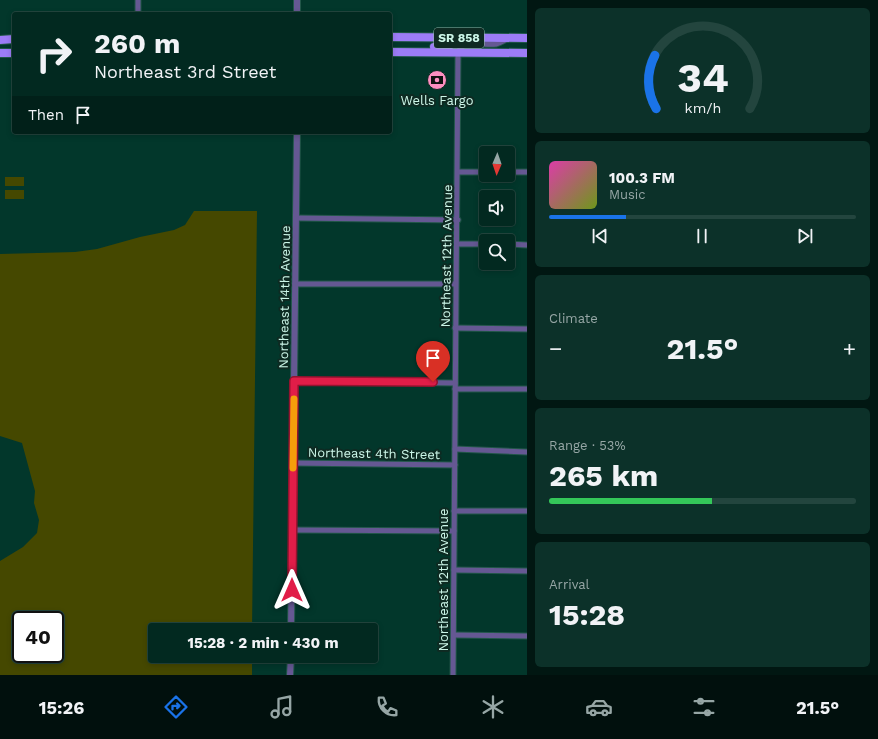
<!DOCTYPE html>
<html lang="en">
<head>
<meta charset="utf-8">
<style>
	:root { --surface:#022920; --page:#0c3129; --text:#f1f3f6; --muted:#96a6a5; --line:#23453e; --accent:#1a73e8 }
	body { margin:0; font-family:"Work Sans",sans-serif; background:var(--page); color:var(--text); height:100vh; display:flex; flex-direction:column; font-size:15px; white-space:nowrap }
	* { box-sizing:border-box; margin:0 }
	p { font-size:13px; color:var(--muted) }
	.icon { flex:none; width:22px; height:22px; fill:none; stroke:currentColor; stroke-width:2; stroke-linecap:round; stroke-linejoin:round }
	.map { position:relative; flex:1; overflow:hidden }
	.side { display:flex; flex-direction:column; gap:8px; padding:8px; background:#011712; width:351px }
	.side>* { flex:none }
	.guide { position:absolute; left:12px; top:12px; width:380px; height:122px; border-radius:4px; box-shadow:0 2px 6px #0003,0 0 0 1px var(--line); background:#022920; color:var(--text); overflow:hidden }
	.needle { width:26px; rotate:182deg }
	.tools { position:absolute; left:479px; top:146px; display:grid; gap:8px }
	.tools a { display:grid; place-items:center; width:36px; height:36px; border-radius:4px; background:var(--surface); box-shadow:0 2px 6px #0003,0 0 0 1px var(--line); font-size:20px }
	.speed { position:absolute; left:12px; top:611px; display:flex; gap:8px; font-size:20px; font-weight:700; text-align:center }
	.speed>* { display:grid; place-content:center; width:52px; height:52px; border-radius:50%; background:var(--surface); box-shadow:0 2px 6px #0003,0 0 0 1px var(--line); line-height:1 }
	.speed .limit { border:2px solid #111; border-radius:6px; background:#fff; color:#111 }
	.pin { position:absolute; display:grid; place-items:center; width:34px; height:34px; color:#fff; margin:-41px -17px; border-radius:50% 50% 50% 0; rotate:-45deg; box-shadow:0 0 4px #0007 }
	.pin .icon { rotate:45deg }
	.me { position:absolute; width:44px; margin:-22px; rotate:0deg; stroke-linejoin:round; filter:drop-shadow(0 0 3px #0008) }
	.turn { display:flex; align-items:center; gap:14px; height:84px; padding:0 16px; font-size:18px }
	.turn .icon { width:52px; height:52px; stroke-width:2.5 }
	.turn b { display:block; font-size:28px; line-height:34px }
	.then { display:flex; align-items:center; height:38px; padding:0 16px; background:#0003; gap:8px; font-size:15px }
	.big { font-size:30px; font-weight:700; line-height:1.1 }
	.side .widget { flex:1; display:flex; flex-direction:column; justify-content:center; gap:6px; min-width:0; padding:0 14px; border-radius:6px; background:var(--page) }
	.side .dial { align-items:center; gap:0 }
	.dial svg { height:104px; overflow:visible; fill:none; stroke:var(--line); stroke-width:7; stroke-linecap:round; text-anchor:middle }
	.dial text { fill:var(--text); stroke:none }
	.song { display:flex; align-items:center; gap:12px }
	.cover { width:48px; height:48px; border-radius:6px; background:linear-gradient(135deg,hsl(320 70% 55%),hsl(80 70% 35%)) }
	.played { height:4px; border-radius:2px; background:linear-gradient(90deg,var(--accent) 25%,var(--line) 25%) }
	.keys { display:flex; justify-content:space-around; direction:ltr }
	.heat { display:flex; justify-content:space-between; align-items:center; font-size:22px; direction:ltr }
	.charge { height:6px; border-radius:3px; background:linear-gradient(90deg,#34c759 53%,var(--line) 0) }
	.trip { position:absolute; left:148px; top:623px; width:230px; height:40px; border-radius:4px; background:var(--surface); box-shadow:0 2px 6px #0003,0 0 0 1px var(--line); font-weight:700; line-height:40px; text-align:center }
	.dock { display:flex; height:64px; justify-content:space-around; align-items:center; background:#01100d; color:var(--muted) }
	.dock .icon { width:28px; height:28px }
	.dock .selected { color:var(--accent) }
	.dock b { font-size:18px; color:var(--text) }
	main { display:flex; flex:1; min-height:0 }
	.map>svg:first-child { display:block }
	.green { fill:#454800; fill-rule:evenodd }
	.lines { fill:none; stroke-linecap:round; stroke-linejoin:round }
	.minor-casing { stroke:#225649; stroke-width:7 }
	.tertiary-casing { stroke:#225649; stroke-width:8 }
	.primary-casing { stroke:#225649; stroke-width:10 }
	.minor { stroke:#655893; stroke-width:5 }
	.tertiary { stroke:#655893; stroke-width:6 }
	.primary { stroke:#9c7cf7; stroke-width:8 }
	.route-casing { stroke:#92132f; stroke-width:10 }
	.route { stroke:#e11d48; stroke-width:7 }
	.slow { stroke:#f59e0b; stroke-width:7 }
	.labels { text-anchor:middle; stroke-width:4; stroke-linejoin:round; paint-order:stroke }
	.shield { fill:#0e2a22; stroke:#93b9ad; stroke-width:1 }
	.shield-label { font-size:12px; font-weight:bold; fill:#ccf6e8 }
	.poi-label { font-size:13px; fill:#ccf6e8; stroke:#0e2a22 }
	.street-label { font-size:13px; fill:#ccf6e8; stroke:#0e2a22 }
</style>
</head>
<body>
<main>
<div class="map">
<svg width="527" height="675" viewBox="0 0 527 675">
	<rect width="100%" height="100%" fill="#02372b"/>
	<g class="green">
		<rect x="5" y="177" width="19" height="9"/>
		<rect x="5" y="190" width="19" height="9"/>
		<path d="M 194,211 L 257,211 L 252,630 L 155,630 L 155,656 L 252,656 L 252,675 L 0,675 L 0,561 L 23,547 L 37,533 L 39,520 L 34,503 L 35,491 L 22,443 L 0,436 L 0,254 L 75,252 L 97,249 L 140,237 L 174,230 L 185,225 ZM 21,620 L 55,620 L 55,654 L 21,654 Z"/>
	</g>
	<g class="lines">
		<defs>
			<g id="minor">
				<polyline points="138,0 138,14"/>
				<polyline points="458,172 486,172"/>
				<polyline points="508,172 527,172"/>
				<polyline points="296,218 458,220"/>
				<polyline points="457,244 486,244"/>
				<polyline points="508,244 527,245"/>
				<polyline points="295,284 455,284"/>
				<polyline points="455,328 527,329"/>
				<polyline points="294,381 455,383"/>
				<polyline points="455,389 527,389"/>
				<polyline points="455,449 527,452"/>
				<polyline points="293,463 455,465"/>
				<polyline points="454,511 527,511"/>
				<polyline points="293,530 454,531"/>
				<polyline points="454,570 527,571"/>
				<polyline points="454,635 527,636"/>
				<path d="M 453,675 L 458,52 C 465,38 483,46 496,44 C 500,43 503,41 507,39"/>
			</g>
			<g id="tertiary">
				<polyline points="297,14 297,0"/>
				<polyline points="291,630 297,132"/>
				<polyline points="290,675 291,656"/>
			</g>
			<g id="primary">
				<polyline points="390,37 527,38"/>
				<polyline points="0,40 14,39"/>
				<polyline points="434,47 451,45 458,38"/>
				<polyline points="390,52 527,53"/>
				<polyline points="0,53 14,53"/>
			</g>
		</defs>
		<use href="#minor" class="minor-casing"/>
		<use href="#tertiary" class="tertiary-casing"/>
		<use href="#primary" class="primary-casing"/>
		<use href="#minor" class="minor"/>
		<use href="#tertiary" class="tertiary"/>
		<use href="#primary" class="primary"/>
	</g>
	<g class="lines">
		<defs>
			<polyline id="route" points="292,590 294,381 433,382"/>
		</defs>
		<use href="#route" class="route-casing"/>
		<use href="#route" class="route"/>
		<polyline class="slow" points="293,468 294,399"/>
	</g>
	<defs>
		<symbol id="bank-disc" viewBox="-11 -11 22 22"><circle r="9.5" fill="#fd8ec0" stroke="#0e2a22"/><path d="M-6-4H6V4H-6ZM0-2.3a2.3 2.3 0 1 0 0 4.6a2.3 2.3 0 1 0 0-4.6Z" fill="#111"/></symbol>
	</defs>
	<g fill-rule="evenodd">
		<use href="#bank-disc" x="426" y="69" width="22" height="22"/>
	</g>
	<g class="labels">
		<rect class="shield" x="434" y="28" width="50" height="20" rx="3"/>
		<g class="shield-label">
			<text x="459" y="42">SR 858</text>
		</g>
		<g class="poi-label">
			<text x="437" y="105">Wells Fargo</text>
		</g>
		<g class="street-label">
			<text transform="translate(446 256) rotate(-89)" y="5">Northeast 12th Avenue</text>
			<text transform="translate(284 297) rotate(-89)" y="5">Northeast 14th Avenue</text>
			<text transform="translate(374 453) rotate(1)" y="5">Northeast 4th Street</text>
			<text transform="translate(443 580) rotate(-90)" y="5">Northeast 12th Avenue</text>
		</g>
	</g>
</svg>
<div class="tools">
<a><svg class="needle" viewBox="-14 -14 28 28"><path d="M0-13l5 13h-10z" fill="#e53935"/><path d="M0 13l5-13h-10z" fill="#96a6a5"/></svg></a>
<a><svg class="icon" aria-label="sound" viewBox="0 0 24 24"><path d="M4 9h4l5-4v14l-5-4H4zM17 9q2 3 0 6"/></svg></a>
<a><svg class="icon" aria-label="search" viewBox="0 0 24 24"><circle cx="10" cy="10" r="6"/><path d="M15 15l6 6"/></svg></a>
</div>
<div class="speed"><div class="limit">40</div></div>
<div class="pin" style="left:433px;top:382px;background:#d93025"><svg class="icon" aria-label="arrive" viewBox="0 0 24 24"><path d="M6 21V4h12l-3 4 3 4H6"/></svg></div>
<svg class="me" style="left:292px;top:590px" viewBox="-20 -20 40 40"><path d="M0-17L14 15 0 8-14 15z" fill="#e11d48" stroke="#fff" stroke-width="4"/></svg>
<div class="trip">15:28 · 2 min · 430 m</div>
<div class="guide">
<div class="turn"><svg class="icon" aria-label="right" viewBox="0 0 24 24"><path d="M7 20v-9h11M14 6l5 5-5 5"/></svg><div><b>260 m</b>Northeast 3rd Street</div></div>
<div class="then">Then<svg class="icon" aria-label="arrive" viewBox="0 0 24 24"><path d="M6 21V4h12l-3 4 3 4H6"/></svg></div>
</div>
</div>
<section class="side">
<div class="widget dial"><svg viewBox="0 0 100 80">
<path d="M14 69A42 42 0 1 1 86 69"/>
<path d="M14 69A42 42 0 0 1 13 28" stroke="#1a73e8"/>
<text x="50" y="56" font-size="32" font-weight="700">34</text>
<text x="50" y="72" font-size="11">km/h</text>
</svg></div>
<div class="widget">
<div class="song"><i class="cover"></i><div><b>100.3 FM</b><p>Music</p></div></div>
<div class="played"></div>
<div class="keys"><svg class="icon" aria-label="previous" viewBox="0 0 24 24"><path d="M18 5L8 12l10 7zM5 5v14"/></svg><svg class="icon" aria-label="pause" viewBox="0 0 24 24"><path d="M8 5v14M16 5v14"/></svg><svg class="icon" aria-label="next" viewBox="0 0 24 24"><path d="M6 5l10 7-10 7zM19 5v14"/></svg></div>
</div>
<div class="widget"><p>Climate</p>
<div class="heat"><a>−</a><b class="big">21.5°</b><a>+</a></div>
</div>
<div class="widget"><p>Range · 53%</p><b class="big">265 km</b><div class="charge"></div></div>
<div class="widget"><p>Arrival</p><b class="big">15:28</b></div>
</section>
</main>
<nav class="dock">
<b>15:26</b>
<svg class="icon selected" aria-label="directions" viewBox="0 0 24 24"><path d="M12 3l9 9-9 9-9-9zM9 14v-3h6M13 9l2 2-2 2"/></svg>
<svg class="icon" aria-label="music" viewBox="0 0 24 24"><path d="M9 18V5l10-2v13"/><circle cx="6" cy="18" r="3"/><circle cx="16" cy="16" r="3"/></svg>
<svg class="icon" aria-label="phone" viewBox="0 0 24 24"><path d="M5 4h4l2 5-3 2q2 4 5 5l2-3 5 2v4C11 20 4 13 5 4z"/></svg>
<svg class="icon" aria-label="climate" viewBox="0 0 24 24"><path d="M12 3v18M4 7l16 10M4 17L20 7"/></svg>
<svg class="icon" aria-label="car" viewBox="0 0 24 24"><path d="M5 17H2v-5l4-1 3-4h7l3 4 3 1v5h-3M9 17h6M6 11h13"/><circle cx="7" cy="17" r="2"/><circle cx="17" cy="17" r="2"/></svg>
<svg class="icon" aria-label="filters" viewBox="0 0 24 24"><path d="M4 7h16M4 17h16"/><circle cx="9" cy="7" r="2"/><circle cx="15" cy="17" r="2"/></svg>
<b>21.5°</b>
</nav>
</body>
</html>
